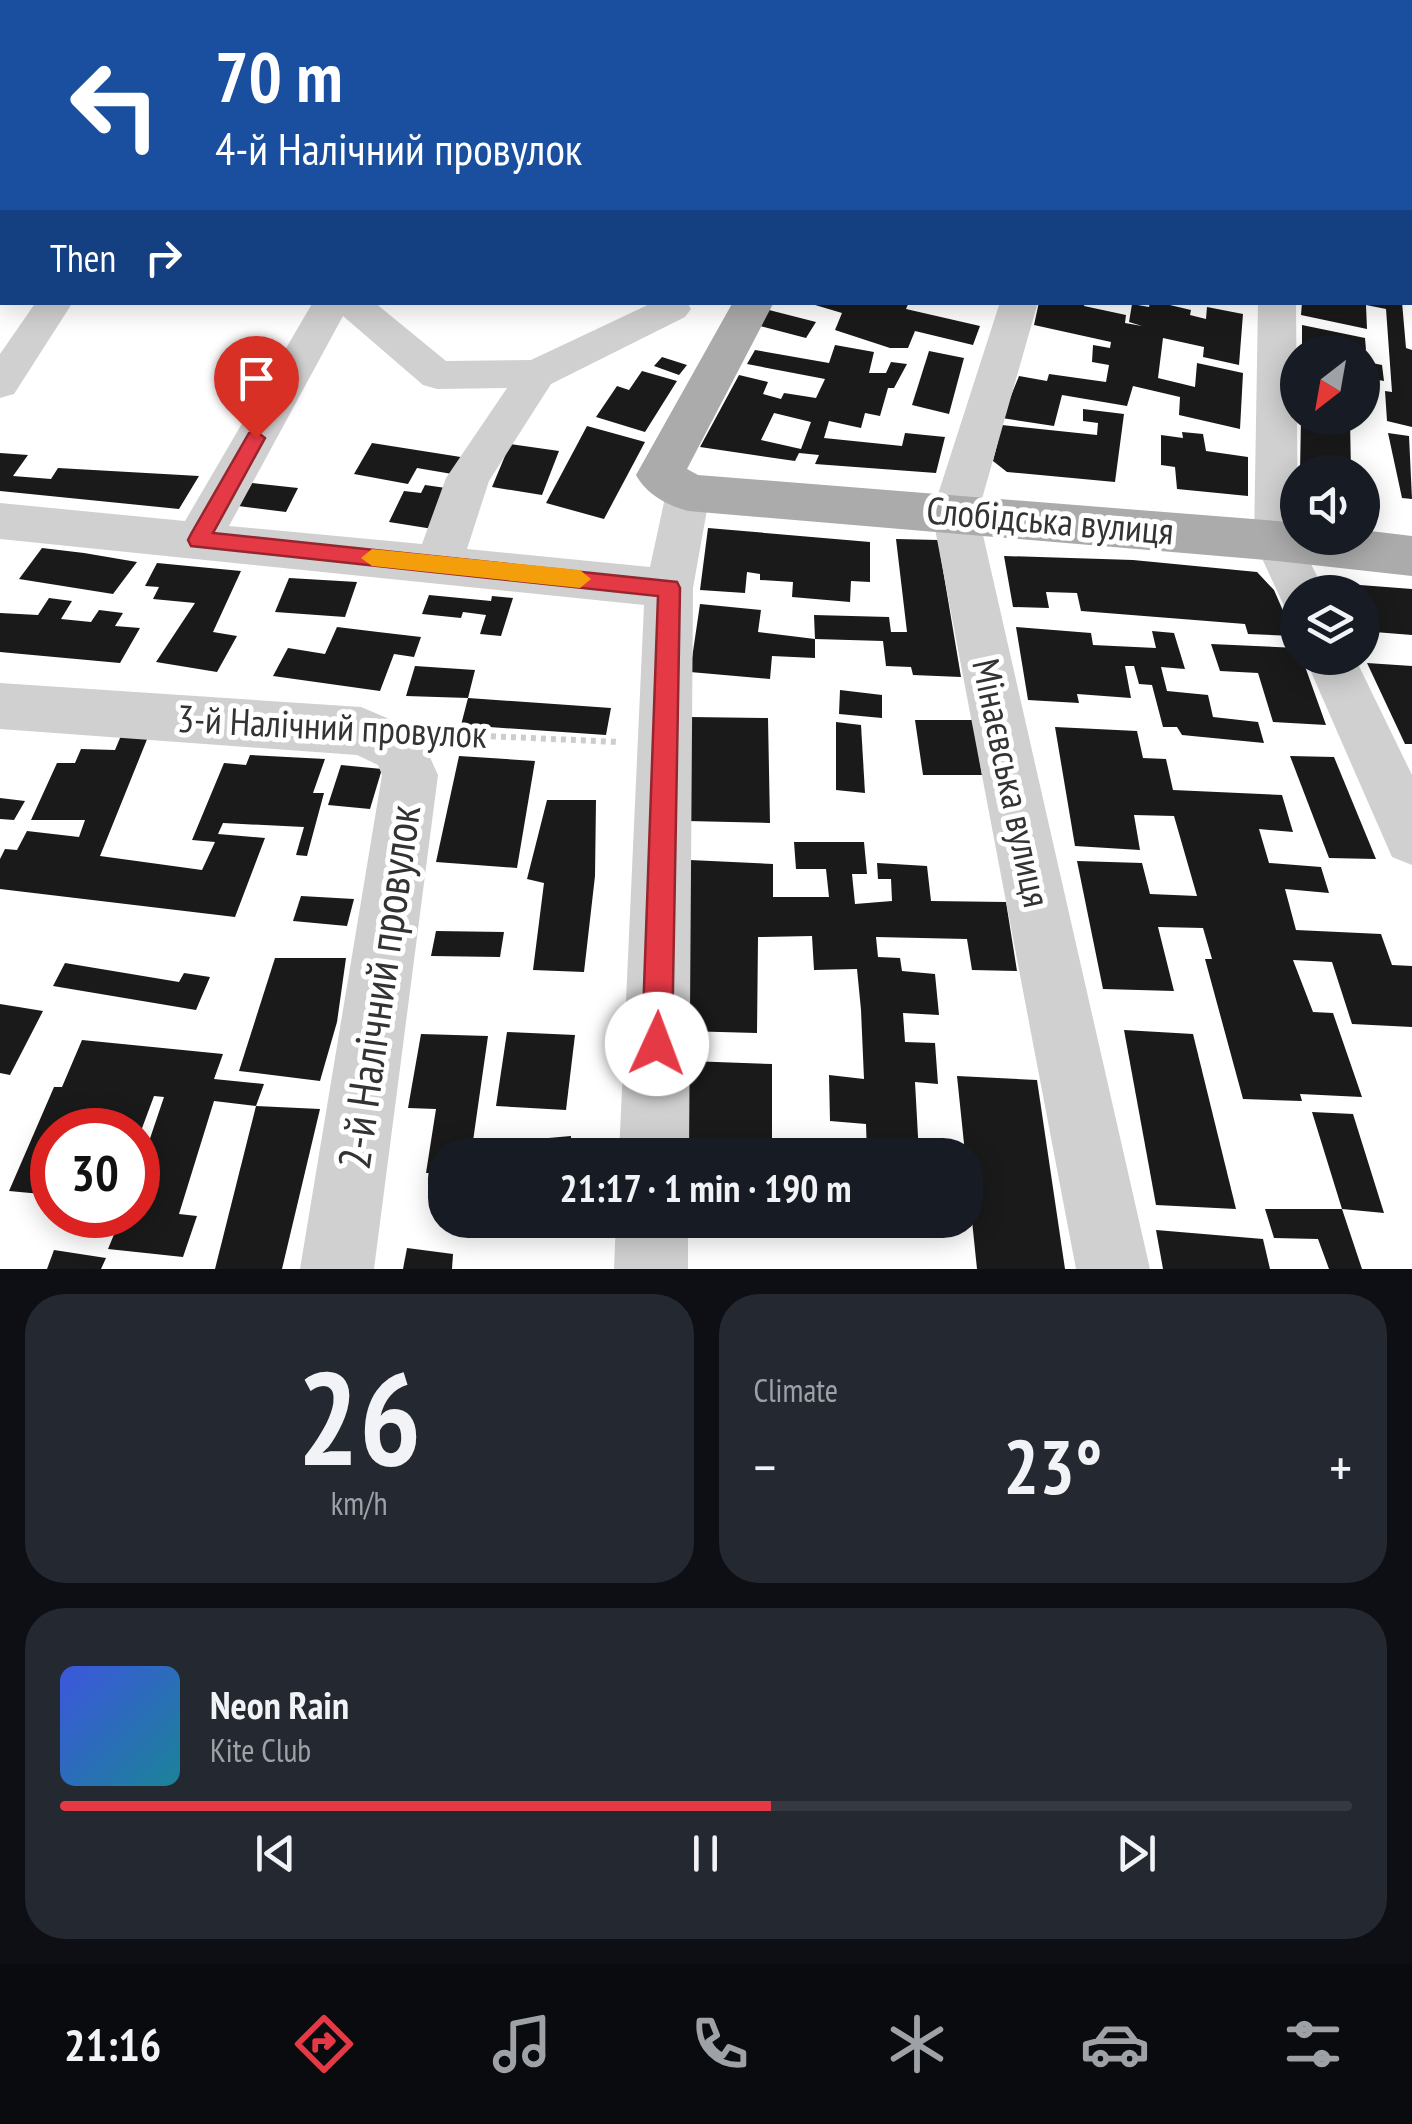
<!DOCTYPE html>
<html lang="en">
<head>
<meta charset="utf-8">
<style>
	:root { --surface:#171b24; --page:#242831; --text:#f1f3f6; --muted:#9ea1a6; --line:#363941; --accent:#e63946 }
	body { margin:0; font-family:"PT Sans Narrow",sans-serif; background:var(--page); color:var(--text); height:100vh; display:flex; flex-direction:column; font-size:38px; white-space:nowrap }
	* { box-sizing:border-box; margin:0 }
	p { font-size:32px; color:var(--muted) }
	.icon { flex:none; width:55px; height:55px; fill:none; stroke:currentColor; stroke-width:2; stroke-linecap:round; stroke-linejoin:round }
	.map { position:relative; height:1269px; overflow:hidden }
	.panel { display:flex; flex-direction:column; gap:25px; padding:25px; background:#0d0f14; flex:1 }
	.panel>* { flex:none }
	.hud { position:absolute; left:0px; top:0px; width:1412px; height:305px; box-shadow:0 5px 25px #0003; background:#1a4fa0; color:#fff; overflow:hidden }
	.needle { width:65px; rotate:211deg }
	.tools { position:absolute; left:1280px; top:335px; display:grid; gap:20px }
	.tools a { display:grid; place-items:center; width:100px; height:100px; border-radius:50%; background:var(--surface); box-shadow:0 5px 25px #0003; font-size:50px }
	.speed { position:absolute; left:30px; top:1108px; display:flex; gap:20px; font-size:50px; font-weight:700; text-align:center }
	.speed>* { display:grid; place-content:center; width:130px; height:130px; border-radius:50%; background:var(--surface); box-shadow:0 5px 25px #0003; line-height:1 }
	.speed .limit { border:15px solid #d22; background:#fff; color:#111 }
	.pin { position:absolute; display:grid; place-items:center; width:85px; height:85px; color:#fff; margin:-102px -42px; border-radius:50% 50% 50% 0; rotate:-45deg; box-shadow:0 0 10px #0007 }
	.pin .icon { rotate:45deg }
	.me { position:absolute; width:110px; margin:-55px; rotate:2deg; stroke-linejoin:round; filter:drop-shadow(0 0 8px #0008) }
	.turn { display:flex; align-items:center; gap:35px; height:210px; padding:0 50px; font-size:45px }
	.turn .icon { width:130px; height:130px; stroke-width:2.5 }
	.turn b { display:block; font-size:70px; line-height:85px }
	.then { display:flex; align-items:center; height:95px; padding:0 50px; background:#0003; gap:20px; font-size:38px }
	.big { font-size:75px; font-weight:700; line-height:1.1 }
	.panel .card { flex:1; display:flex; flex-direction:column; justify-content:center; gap:15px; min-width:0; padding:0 35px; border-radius:40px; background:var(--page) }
	.panel .dial { align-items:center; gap:0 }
	.dial b { font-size:130px; line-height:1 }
	.song { display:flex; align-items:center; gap:30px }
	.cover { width:120px; height:120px; border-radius:15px; background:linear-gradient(135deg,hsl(230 70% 55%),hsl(190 70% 35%)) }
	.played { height:10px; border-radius:5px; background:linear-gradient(90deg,var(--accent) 55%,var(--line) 55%) }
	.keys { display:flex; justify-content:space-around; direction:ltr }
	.heat { display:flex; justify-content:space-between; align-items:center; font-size:55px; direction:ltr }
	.panel .tiles { flex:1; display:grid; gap:25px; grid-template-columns:1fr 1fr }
	.card:last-child { grid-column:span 2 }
	.trip { position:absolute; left:428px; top:1138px; width:555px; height:100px; border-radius:40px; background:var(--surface); box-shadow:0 5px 25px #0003; font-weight:700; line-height:100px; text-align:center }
	.dock { display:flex; height:160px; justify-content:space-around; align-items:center; background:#090b0e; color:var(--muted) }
	.dock .icon { width:70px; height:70px }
	.dock .current { color:var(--accent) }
	.dock b { font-size:45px; color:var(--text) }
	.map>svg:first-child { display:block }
	.building { fill:#1a1a1a; fill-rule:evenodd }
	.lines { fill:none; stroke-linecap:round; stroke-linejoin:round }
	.path { stroke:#cdcdcd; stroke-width:6; stroke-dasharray:5 5; stroke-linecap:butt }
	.minor { fill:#d0d0d0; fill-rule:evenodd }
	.major { fill:#ababab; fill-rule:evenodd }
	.route { fill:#e63946; stroke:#96252e; stroke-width:2.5 }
	.slow { fill:#f59e0b }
	.labels { text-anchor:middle; stroke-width:10; stroke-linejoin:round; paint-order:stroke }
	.street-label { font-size:38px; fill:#333; stroke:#fff }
	.near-street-label { font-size:45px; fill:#333; stroke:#fff }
</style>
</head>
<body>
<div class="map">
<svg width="1412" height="1269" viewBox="0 0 1412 1269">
	<rect width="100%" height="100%" fill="#fff"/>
	<g class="building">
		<polygon points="805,302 909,302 906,309 980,326 973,345 915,331 908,348 890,348 835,330 842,313"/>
		<polygon points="1039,302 1085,302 1084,306 1126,315 1125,323 1142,326 1129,322 1132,304 1149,307 1150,302 1157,302 1191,310 1190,315 1206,319 1207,307 1243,314 1239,365 1203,357 1204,347 1163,338 1158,378 1195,387 1197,363 1243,373 1240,429 1179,415 1180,397 1133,386 1127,406 1062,395 1054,426 1002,418 1019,376 1047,381 1049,374 1106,382 1109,365 1092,362 1093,345 1110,348 1111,342 1034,325"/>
		<polygon points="1302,302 1402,302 1406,348 1412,350 1412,427 1387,421 1385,391 1392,392 1386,309 1366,305 1367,329 1301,315"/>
		<polygon points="769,310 816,322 806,338 760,326"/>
		<polygon points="1302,325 1365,338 1366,350 1351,347 1351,352 1302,352"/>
		<path d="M 835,345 L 874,352 L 869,373 L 886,373 L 891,362 L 907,364 L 894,388 L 888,388 L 880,416 L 865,413 L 861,428 L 829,421 L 824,438 L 902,446 L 905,433 L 945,437 L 936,473 L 815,464 L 819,455 L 799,453 L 795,461 L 700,447 L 739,375 L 768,382 L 763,394 L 781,399 L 784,393 L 816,398 L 825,379 L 747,364 L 755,350 L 829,363 ZM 774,413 L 811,422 L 801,449 L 761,440 Z"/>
		<polygon points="929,351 964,358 949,414 912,405"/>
		<polygon points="662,357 687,365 679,375 654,366"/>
		<polygon points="1362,361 1382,365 1384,381 1362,377"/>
		<polygon points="642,371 677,381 645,432 596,417 617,386 629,390"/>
		<polygon points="1083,409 1124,414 1115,482 1007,472 993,461 1002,425 1097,435 1098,423 1083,421"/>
		<polygon points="1301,418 1360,418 1360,423 1350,420 1351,472 1300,472"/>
		<polygon points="587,426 645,442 604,519 546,503"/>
		<polygon points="1182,432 1203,434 1206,451 1248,457 1248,496 1177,489 1175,467 1161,465 1161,435 1183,438"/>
		<polygon points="1388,433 1409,436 1412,499 1402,498"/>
		<polygon points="372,443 467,458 458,475 417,468 408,484 354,474"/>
		<polygon points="510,444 559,451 542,495 492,487"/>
		<polygon points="0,453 28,455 13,476 51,479 58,468 199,476 179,509 0,491"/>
		<polygon points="252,483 298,488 286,512 238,506"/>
		<polygon points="425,485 453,489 433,529 389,522 404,491 421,493"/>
		<polygon points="708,528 870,542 870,582 851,581 850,602 792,597 793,582 760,580 760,574 747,572 745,593 700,590"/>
		<polygon points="896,539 938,540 961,677 913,675 911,667 886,666 883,641 815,639 814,615 889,617 891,632 907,632"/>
		<polygon points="42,548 84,553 137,562 113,594 19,579"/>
		<polygon points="1004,556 1133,560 1257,572 1274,590 1294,636 1248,634 1245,624 1081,611 1077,593 1046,592 1049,608 1013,607"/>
		<polygon points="157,563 241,571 213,632 237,636 217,672 156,662 195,603 153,599 159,587 145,586"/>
		<polygon points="289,578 357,582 345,617 275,612"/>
		<polygon points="1334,583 1412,589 1412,635 1362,631 1362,592 1330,592"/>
		<polygon points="429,595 491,601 492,596 513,598 501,636 480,634 486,615 463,612 461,618 422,614"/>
		<polygon points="49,598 72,601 61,619 91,622 99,610 123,613 115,626 140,628 120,663 0,652 0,613 38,615"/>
		<polygon points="700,604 761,610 758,632 815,639 815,658 772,656 770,679 690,672"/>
		<polygon points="337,627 378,632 421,637 414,657 394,654 380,691 273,676 288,648 325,654"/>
		<polygon points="1016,627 1091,633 1093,645 1156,648 1152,631 1174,633 1185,669 1161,667 1167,691 1208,695 1213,717 1258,722 1264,743 1182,735 1177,727 1163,727 1152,685 1139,684 1134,666 1125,666 1131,698 1077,694 1079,703 1028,700"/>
		<polygon points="1211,644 1298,648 1298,658 1302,658 1326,725 1273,722 1258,673 1220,671"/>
		<polygon points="1367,663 1412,666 1412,744 1405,744"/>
		<polygon points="415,666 475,670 468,698 611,708 606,735 461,725 468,698 406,696"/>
		<polygon points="840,690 882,695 882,718 839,714"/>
		<polygon points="690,717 768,718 770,823 687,821"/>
		<polygon points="915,720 973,720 982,775 923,775"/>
		<polygon points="836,722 861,725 865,793 836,790"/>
		<polygon points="125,726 152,727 100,856 202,870 215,842 192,840 224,763 246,765 250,755 325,759 313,793 324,793 307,856 296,855 304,827 223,823 218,834 265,838 235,917 0,889 0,859 5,849 17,850 27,831 79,837 85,820 31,820 57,763 75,763 81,749 115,750"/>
		<polygon points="1055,727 1137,731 1143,758 1166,759 1173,790 1282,795 1293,832 1259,829 1269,863 1321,867 1329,893 1285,889 1296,930 1381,934 1392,965 1412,966 1412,1027 1352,1024 1332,962 1293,960 1313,1012 1333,1013 1362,1097 1300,1094 1302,1101 1243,1099 1205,959 1212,959 1203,928 1158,927 1174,991 1103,989 1077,861 1142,863 1150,894 1197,896 1174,816 1134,815 1140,850 1075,846"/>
		<polygon points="459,756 535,761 517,868 436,862"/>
		<polygon points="1290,756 1334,757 1376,859 1329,858"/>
		<polygon points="341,765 382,769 370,809 328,805"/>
		<polygon points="0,798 25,801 14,820 0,819"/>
		<polygon points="547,800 596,800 595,876 584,972 533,970 544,883 527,879"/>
		<polygon points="794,842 864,842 867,874 852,874 855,904 892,901 891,879 878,879 877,863 927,866 931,901 1006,902 1017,971 972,970 967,939 876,937 878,957 900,958 902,971 935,974 939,1015 903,1013 905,1042 935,1043 938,1084 915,1082 919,1155 867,1155 866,1124 830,1121 829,1075 864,1079 861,1010 857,969 814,970 812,936 758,937 757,1033 683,1031 690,860 773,864 773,897 829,897 826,869 796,869"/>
		<polygon points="301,896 354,899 347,926 293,921"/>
		<polygon points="436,931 504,932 500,957 431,956"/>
		<polygon points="275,958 346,958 337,1022 320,1081 239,1071"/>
		<polygon points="65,963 179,982 184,973 210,977 196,1010 53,986"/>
		<polygon points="0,1004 43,1011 10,1075 0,1073"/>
		<polygon points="1124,1030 1193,1034 1236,1209 1156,1205"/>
		<polygon points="507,1032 575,1035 566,1110 496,1106"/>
		<polygon points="421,1034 488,1036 471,1155 445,1155 445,1173 426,1173 436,1109 408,1108"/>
		<polygon points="82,1040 223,1054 214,1079 264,1084 256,1106 214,1101 179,1214 197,1216 183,1257 108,1249 122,1215 138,1215 138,1174 164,1097 154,1096 138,1139 138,1130 52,1130 52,1195 9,1191 54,1087 62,1087"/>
		<polygon points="689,1061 772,1064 772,1146 855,1149 855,1155 686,1155"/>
		<polygon points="957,1076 1037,1080 1065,1269 977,1269"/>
		<polygon points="256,1106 320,1109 282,1269 215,1269"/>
		<polygon points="1312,1112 1353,1114 1384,1213 1342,1209 1362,1269 1329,1269 1318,1239 1274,1238 1265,1209 1342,1209"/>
		<polygon points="571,1136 571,1155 526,1155 526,1140"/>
		<polygon points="746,1220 774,1220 775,1234 747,1234"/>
		<polygon points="1156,1230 1263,1239 1270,1269 1163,1269"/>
		<polygon points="407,1248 453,1254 452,1269 403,1269"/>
		<polygon points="54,1250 106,1258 101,1269 47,1269"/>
	</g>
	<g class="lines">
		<polyline class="path" points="441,734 619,742"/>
		<g class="minor">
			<polygon points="1412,59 1412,77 1410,78 1410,60"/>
			<polygon points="36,302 73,302 14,394 0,398 0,354"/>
			<path d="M 313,302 L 374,302 L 446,361 L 531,360 L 654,302 L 687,302 L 691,309 L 685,317 L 551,384 L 489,481 L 467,549 L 650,567 L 666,493 L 672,481 L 688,476 L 704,481 L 710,493 L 693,588 L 689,1155 L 619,1155 L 644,605 L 0,539 L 0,503 L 185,521 ZM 343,316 L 423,385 L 437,389 L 507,388 L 446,478 L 422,544 L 229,526 Z"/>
			<polygon points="1000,302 1038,302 978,513 1150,1269 1076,1269 932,513"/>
			<polygon points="1258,302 1296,302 1298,538 1325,592 1298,592 1298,610 1284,606 1254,541"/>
			<polygon points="1305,658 1355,658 1412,775 1412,865 1392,857"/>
			<polygon points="0,683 361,707 418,731 438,775 374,1269 300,1269 382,775 378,765 357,755 0,729"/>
			<polygon points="616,1220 688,1220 688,1269 614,1269"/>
		</g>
		<g class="major">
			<polygon points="704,0 736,0 737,2 705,2"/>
			<rect x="1410" y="193" width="2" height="22"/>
			<path d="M 733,302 L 774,302 L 687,469 L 698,475 L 1277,521 L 1298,523 L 1298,538 L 1362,538 L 1362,530 L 1412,536 L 1412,576 L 1277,561 L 688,511 C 667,505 647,495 636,475 Z"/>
		</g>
	</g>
	<polygon class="route" points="256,431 265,438 213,533 677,582 680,588 672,1044 668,1055 657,1059 646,1055 642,1044 658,596 191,546 188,540 191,534 249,433"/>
	<polygon class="slow" points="372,549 580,570 591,579 580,588 372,566 361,558"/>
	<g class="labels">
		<g class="street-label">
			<text transform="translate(1050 521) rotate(5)" y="13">Слобідська вулиця</text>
			<text transform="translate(332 727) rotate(3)" y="13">3-й Налічний провулок</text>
			<text transform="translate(1011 783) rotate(78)" y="13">Мінаєвська вулиця</text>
		</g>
		<g class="near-street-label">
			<text transform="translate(379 987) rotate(-82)" y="16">2-й Налічний провулок</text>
		</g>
	</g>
</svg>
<div class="tools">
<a><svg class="needle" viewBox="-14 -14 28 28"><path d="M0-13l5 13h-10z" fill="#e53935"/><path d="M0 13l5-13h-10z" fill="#9ea1a6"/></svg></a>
<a><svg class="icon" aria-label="sound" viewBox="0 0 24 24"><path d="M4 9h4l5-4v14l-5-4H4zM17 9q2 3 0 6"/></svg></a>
<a><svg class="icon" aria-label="layers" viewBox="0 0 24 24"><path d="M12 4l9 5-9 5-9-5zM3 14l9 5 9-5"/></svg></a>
</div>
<div class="speed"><div class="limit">30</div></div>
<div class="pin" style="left:256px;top:438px;background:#d93025"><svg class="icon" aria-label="arrive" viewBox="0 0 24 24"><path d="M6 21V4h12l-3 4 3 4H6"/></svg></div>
<svg class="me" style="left:657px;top:1044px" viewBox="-20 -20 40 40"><circle r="19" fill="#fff"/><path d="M0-13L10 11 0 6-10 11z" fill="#e63946"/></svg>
<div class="trip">21:17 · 1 min · 190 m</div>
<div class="hud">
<div class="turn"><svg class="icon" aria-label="left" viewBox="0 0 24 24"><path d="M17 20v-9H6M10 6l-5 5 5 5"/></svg><div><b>70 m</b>4-й Налічний провулок</div></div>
<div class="then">Then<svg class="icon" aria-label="right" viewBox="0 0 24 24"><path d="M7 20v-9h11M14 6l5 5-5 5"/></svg></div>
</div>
</div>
<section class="panel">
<div class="tiles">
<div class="card dial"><b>26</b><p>km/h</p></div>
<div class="card"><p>Climate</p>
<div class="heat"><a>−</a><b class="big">23°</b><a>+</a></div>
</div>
<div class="card">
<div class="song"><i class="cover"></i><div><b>Neon Rain</b><p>Kite Club</p></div></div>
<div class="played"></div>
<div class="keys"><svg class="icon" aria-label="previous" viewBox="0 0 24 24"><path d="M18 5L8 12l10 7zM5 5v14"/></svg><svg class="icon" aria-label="pause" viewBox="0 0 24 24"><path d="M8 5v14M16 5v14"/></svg><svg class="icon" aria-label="next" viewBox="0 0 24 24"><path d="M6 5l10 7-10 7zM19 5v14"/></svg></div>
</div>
</div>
</section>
<nav class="dock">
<b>21:16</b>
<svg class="icon current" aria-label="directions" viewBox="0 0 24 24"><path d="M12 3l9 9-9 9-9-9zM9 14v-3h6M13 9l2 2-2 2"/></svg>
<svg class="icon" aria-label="music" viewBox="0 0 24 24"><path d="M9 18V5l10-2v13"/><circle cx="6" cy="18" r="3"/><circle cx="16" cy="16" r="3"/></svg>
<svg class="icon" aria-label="phone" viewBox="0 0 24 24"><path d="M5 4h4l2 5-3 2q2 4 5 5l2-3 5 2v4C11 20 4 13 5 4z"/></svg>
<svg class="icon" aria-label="climate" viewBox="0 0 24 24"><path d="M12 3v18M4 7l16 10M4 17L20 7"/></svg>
<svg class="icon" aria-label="car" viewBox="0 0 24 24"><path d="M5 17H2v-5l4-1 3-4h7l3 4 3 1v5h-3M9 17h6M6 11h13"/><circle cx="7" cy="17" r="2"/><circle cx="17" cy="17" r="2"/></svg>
<svg class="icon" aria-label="filters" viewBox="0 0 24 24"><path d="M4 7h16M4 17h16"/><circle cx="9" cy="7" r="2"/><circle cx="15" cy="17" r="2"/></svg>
</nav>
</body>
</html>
